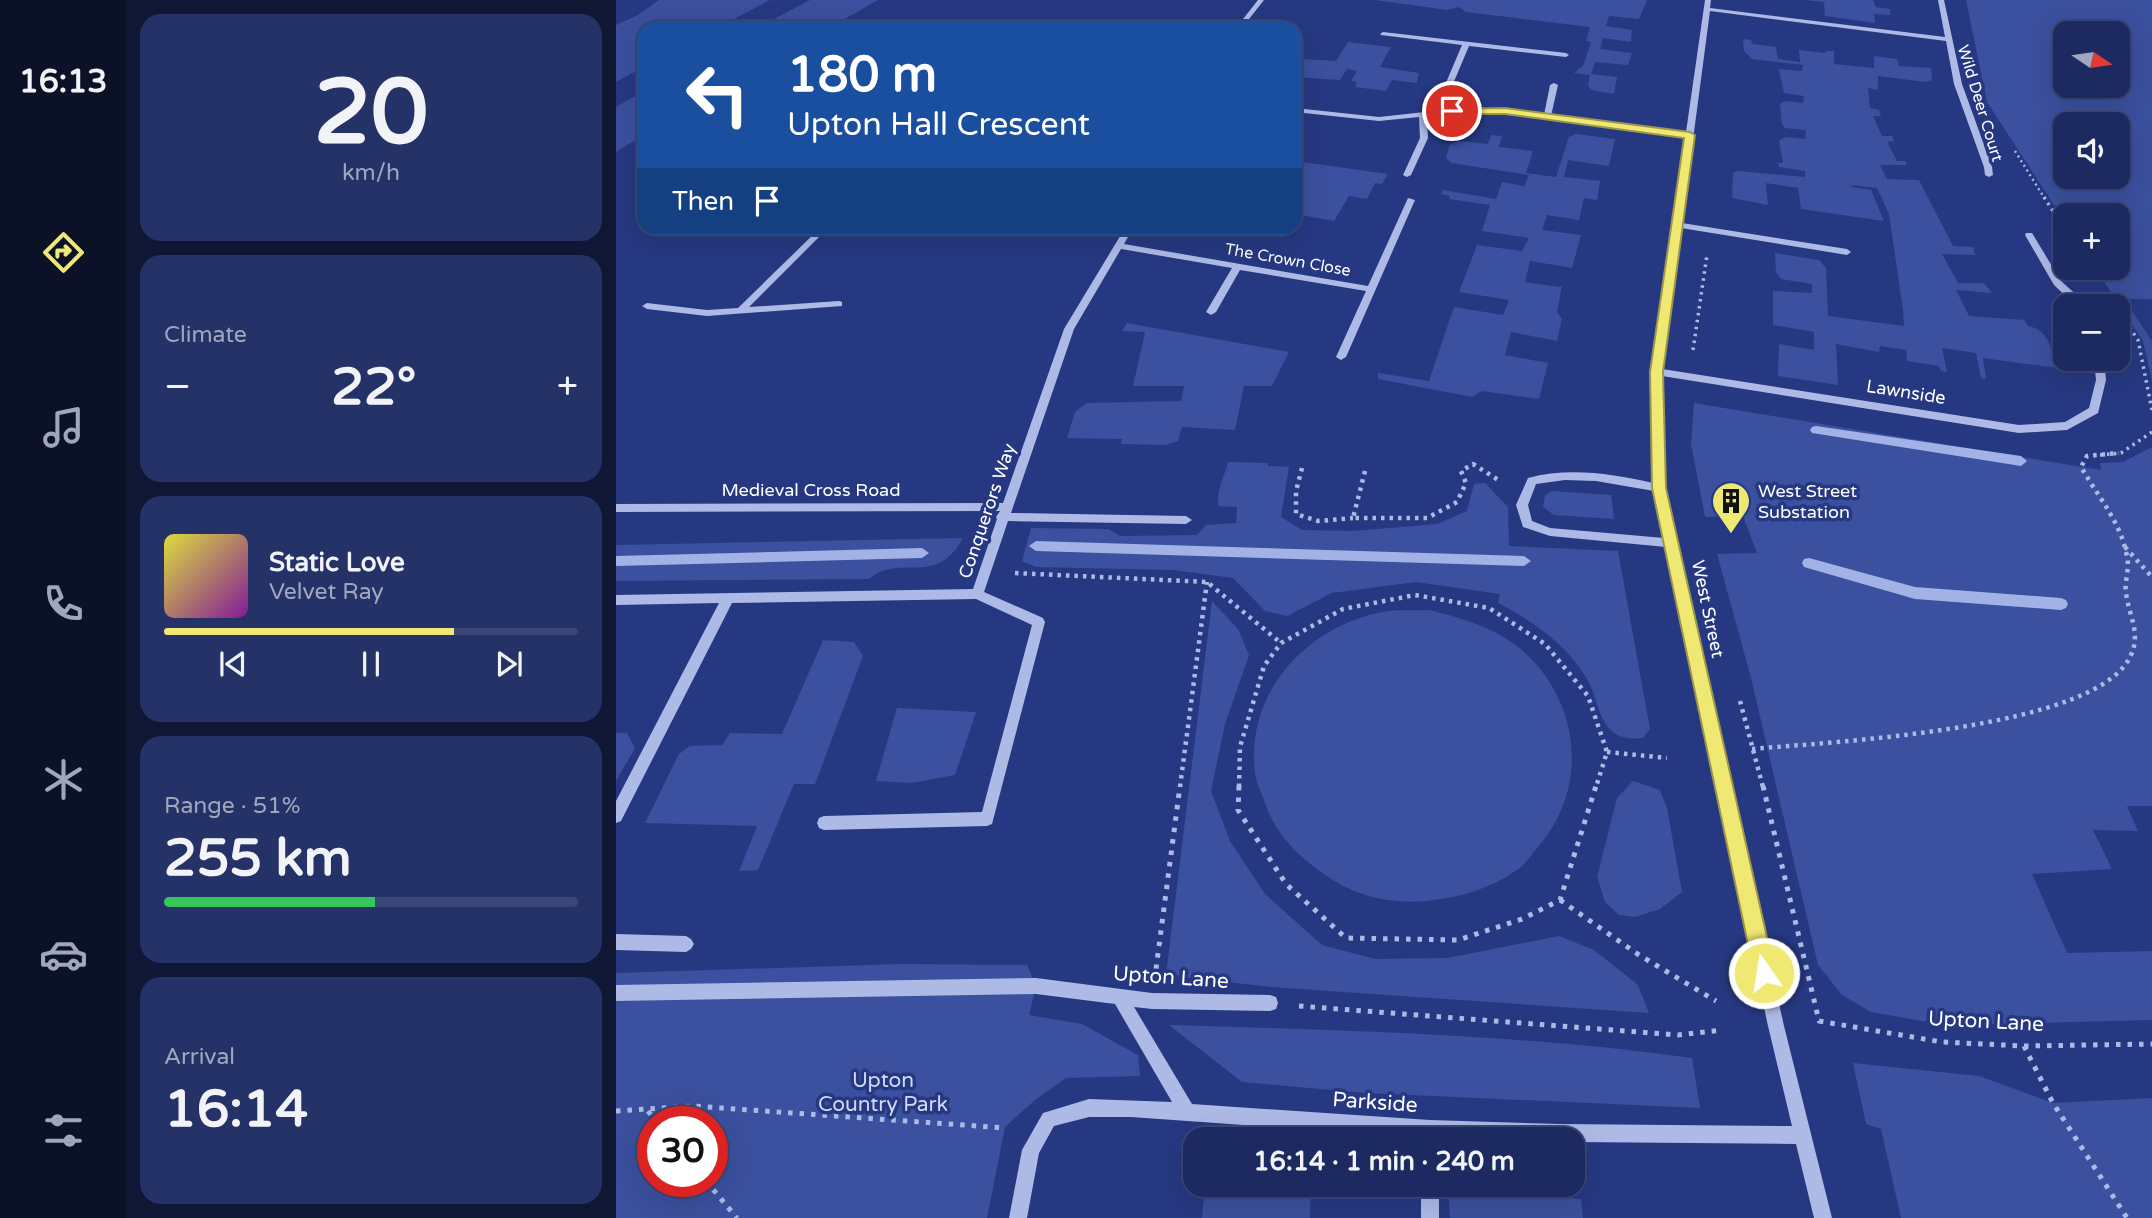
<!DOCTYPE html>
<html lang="en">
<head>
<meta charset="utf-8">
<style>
	:root { --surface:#1c2a61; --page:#253267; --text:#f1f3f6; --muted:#a0a7bd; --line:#3a4676; --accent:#efe873 }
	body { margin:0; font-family:"Varela Round",sans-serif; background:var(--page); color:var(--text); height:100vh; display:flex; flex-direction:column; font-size:26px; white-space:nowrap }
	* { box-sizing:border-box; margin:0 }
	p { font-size:23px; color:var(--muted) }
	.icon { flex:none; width:38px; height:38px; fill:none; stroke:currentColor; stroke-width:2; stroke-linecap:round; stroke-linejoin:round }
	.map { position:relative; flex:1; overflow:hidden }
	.drawer { display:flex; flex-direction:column; gap:14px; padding:14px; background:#0f1735; width:490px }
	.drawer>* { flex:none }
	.top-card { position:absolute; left:21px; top:21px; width:665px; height:214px; border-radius:21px; box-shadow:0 7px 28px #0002,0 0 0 2px var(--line); background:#1a4fa0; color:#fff; overflow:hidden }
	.needle { width:46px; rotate:103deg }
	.fabs { position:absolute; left:1437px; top:21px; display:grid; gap:14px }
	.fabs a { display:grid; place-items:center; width:77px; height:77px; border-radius:14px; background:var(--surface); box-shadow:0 7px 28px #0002,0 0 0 2px var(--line); font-size:35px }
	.speed { position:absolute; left:21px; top:1106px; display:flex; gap:14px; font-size:35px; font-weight:700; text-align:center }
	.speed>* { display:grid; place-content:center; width:91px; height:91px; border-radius:50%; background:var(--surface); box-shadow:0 7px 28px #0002,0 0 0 2px var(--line); line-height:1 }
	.speed .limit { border:10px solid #d22; background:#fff; color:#111 }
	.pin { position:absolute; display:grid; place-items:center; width:60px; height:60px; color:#fff; margin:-30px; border:4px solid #fff; border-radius:50%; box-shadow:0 2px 7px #0007 }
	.me { position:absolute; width:77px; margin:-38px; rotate:347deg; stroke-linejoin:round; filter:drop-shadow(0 0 5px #0008) }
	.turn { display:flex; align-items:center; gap:24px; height:147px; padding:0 35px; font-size:32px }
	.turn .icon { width:91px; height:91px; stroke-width:2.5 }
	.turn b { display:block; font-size:49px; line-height:60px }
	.then { display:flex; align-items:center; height:66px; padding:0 35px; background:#0003; gap:14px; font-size:26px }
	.big { font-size:52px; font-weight:700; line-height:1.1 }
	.drawer .widget { flex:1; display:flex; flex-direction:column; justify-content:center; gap:10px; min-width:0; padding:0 24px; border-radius:21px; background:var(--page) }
	.drawer .dial { align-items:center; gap:0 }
	.dial b { font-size:91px; line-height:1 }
	.song { display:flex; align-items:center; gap:21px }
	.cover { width:84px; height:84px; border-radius:10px; background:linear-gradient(135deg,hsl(60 70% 55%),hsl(290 70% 35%)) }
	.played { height:7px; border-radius:4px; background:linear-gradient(90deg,var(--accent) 70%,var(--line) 70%) }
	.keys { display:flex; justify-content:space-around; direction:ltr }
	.heat { display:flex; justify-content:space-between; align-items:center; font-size:38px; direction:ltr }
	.charge { height:10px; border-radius:5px; background:linear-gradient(90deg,#34c759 51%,var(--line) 0) }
	.trip { position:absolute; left:567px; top:1127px; width:402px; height:70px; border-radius:21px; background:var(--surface); box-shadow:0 7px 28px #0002,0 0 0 2px var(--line); font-weight:700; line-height:70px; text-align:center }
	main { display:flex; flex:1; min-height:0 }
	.tabs { display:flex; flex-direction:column; width:126px; justify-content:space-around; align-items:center; background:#0b1127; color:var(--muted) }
	.tabs .icon { width:49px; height:49px }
	.tabs .current { color:var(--accent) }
	.tabs b { font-size:32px; color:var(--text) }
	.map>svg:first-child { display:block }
	.green { fill:#3b509e; fill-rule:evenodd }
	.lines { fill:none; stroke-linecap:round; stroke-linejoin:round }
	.stream { fill:#a2b2e7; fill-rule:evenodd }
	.path-far3 { stroke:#adbae6; stroke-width:2.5; stroke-dasharray:2 3.5; stroke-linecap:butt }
	.path-far2 { stroke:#adbae6; stroke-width:3.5; stroke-dasharray:2.5 4.5; stroke-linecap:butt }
	.path-far1 { stroke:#adbae6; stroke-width:4.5; stroke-dasharray:3.5 5; stroke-linecap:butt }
	.path { stroke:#adbae6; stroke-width:5; stroke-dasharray:4.5 7; stroke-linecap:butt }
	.minor { fill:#adbae6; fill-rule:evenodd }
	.route { fill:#efe873; stroke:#9b974b; stroke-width:2 }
	.labels { text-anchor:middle; stroke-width:7; stroke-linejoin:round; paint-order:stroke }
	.far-street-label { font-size:16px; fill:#fff; stroke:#263881 }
	.street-label { font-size:18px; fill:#fff; stroke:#263881 }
	.poi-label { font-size:18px; fill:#fff; stroke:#263881; text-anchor:start }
	.near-street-label { font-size:21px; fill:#fff; stroke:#263881 }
	.near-park-label { font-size:21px; fill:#d1d9f5; stroke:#263881 }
</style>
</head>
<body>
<main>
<nav class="tabs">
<b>16:13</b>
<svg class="icon current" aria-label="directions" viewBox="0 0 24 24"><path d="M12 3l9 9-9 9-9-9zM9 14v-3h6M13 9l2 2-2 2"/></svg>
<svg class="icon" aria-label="music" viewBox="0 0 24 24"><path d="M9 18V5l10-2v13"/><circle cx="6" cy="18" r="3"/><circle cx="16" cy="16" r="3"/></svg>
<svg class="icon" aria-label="phone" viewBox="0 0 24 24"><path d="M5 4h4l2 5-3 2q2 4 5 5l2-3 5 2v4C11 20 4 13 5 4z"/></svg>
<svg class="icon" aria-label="climate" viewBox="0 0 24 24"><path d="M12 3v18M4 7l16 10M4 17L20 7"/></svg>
<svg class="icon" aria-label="car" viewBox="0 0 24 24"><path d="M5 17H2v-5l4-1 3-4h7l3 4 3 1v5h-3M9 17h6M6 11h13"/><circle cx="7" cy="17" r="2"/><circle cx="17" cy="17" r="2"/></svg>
<svg class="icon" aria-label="filters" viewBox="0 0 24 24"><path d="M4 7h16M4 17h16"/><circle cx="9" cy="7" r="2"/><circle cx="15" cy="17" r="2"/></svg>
</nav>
<section class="drawer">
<div class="widget dial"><b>20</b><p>km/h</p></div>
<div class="widget"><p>Climate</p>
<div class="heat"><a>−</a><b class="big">22°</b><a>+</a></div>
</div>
<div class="widget">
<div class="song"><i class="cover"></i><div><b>Static Love</b><p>Velvet Ray</p></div></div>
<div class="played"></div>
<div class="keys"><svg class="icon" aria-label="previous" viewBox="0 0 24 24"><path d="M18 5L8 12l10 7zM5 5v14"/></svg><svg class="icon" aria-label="pause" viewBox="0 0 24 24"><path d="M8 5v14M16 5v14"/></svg><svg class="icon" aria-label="next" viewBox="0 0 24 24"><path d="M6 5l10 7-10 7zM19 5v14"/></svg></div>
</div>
<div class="widget"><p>Range · 51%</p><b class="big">255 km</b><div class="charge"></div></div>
<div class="widget"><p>Arrival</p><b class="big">16:14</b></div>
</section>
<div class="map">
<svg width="1536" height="1218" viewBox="0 0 1536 1218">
	<rect width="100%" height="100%" fill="#263881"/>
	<g class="green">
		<polygon points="43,0 154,0 101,28 28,28 28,67 0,82 0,25 22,15"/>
		<polygon points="194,0 262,0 213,28 141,28"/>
		<polygon points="759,0 1031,0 1023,19 993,16 990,26 1016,30 1015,42 987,38 984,49 1016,53 1012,65 979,62 975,74 1001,77 998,94 975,90 972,85 974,75 958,73 967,66 975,42 970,41 974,27 850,12 843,7 831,10"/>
		<polygon points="1189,0 1257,0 1260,7 1274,9 1274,15 1258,14 1259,23 1209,16 1208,2"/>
		<path d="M 1350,0 L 1536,0 L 1536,299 L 1508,299 L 1536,341 L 1536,380 L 1527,341 L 1479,268 L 1502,268 L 1502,215 L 1449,215 L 1449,222 L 1371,102 ZM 1502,33 L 1502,86 L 1449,86 L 1449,33 ZM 1502,124 L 1502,177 L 1449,177 L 1449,124 Z"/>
		<path d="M 1127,39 L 1135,40 L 1136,44 L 1160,47 L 1162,59 L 1184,62 L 1183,50 L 1209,53 L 1210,51 L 1218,51 L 1218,64 L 1258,68 L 1258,56 L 1281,59 L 1283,66 L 1315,68 L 1316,80 L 1310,82 L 1262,76 L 1262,90 L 1252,88 L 1254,108 L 1263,110 L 1265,116 L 1257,116 L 1266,136 L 1276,136 L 1278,141 L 1271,142 L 1281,161 L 1289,161 L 1291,165 L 1264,165 L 1271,179 L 1303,180 L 1337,246 L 1357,247 L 1359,255 L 1326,254 L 1342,283 L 1368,283 L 1376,293 L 1340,290 L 1353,316 L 1408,320 L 1412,326 C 1434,330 1435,350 1441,368 L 1367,358 L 1370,379 L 1365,378 L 1360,353 L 1326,348 L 1331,372 L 1325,371 L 1323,366 L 1291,361 L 1290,350 L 1264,346 L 1263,352 L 1220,344 L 1222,385 L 1162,376 L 1163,344 L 1198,350 L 1198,332 L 1157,325 L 1157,291 L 1196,293 L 1196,284 L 1165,279 L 1160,272 L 1159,253 L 1203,260 L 1210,268 L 1212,316 L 1288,326 L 1287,310 L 1273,214 L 1261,188 L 1235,185 L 1236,187 L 1255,190 L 1268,221 L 1185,209 L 1182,188 L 1150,183 L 1152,205 L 1116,198 L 1117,173 L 1122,171 L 1189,177 L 1189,171 L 1163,167 L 1162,163 L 1167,163 L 1163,140 L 1170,137 L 1189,139 L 1190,130 L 1169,128 L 1166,124 L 1164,104 L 1169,101 L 1187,103 L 1188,96 L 1168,93 L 1163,69 L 1186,71 L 1187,65 L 1136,59 L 1128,51 Z"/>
		<polygon points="732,42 775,47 764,67 803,73 801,83 776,80 770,91 739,87 741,82 735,81 741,71 731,69 724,80 679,77 679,70 687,59 720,61"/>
		<polygon points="28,91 28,135 0,152 0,107"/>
		<polygon points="960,134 999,139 993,166 952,160 948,177 984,181 981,200 968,198 963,220 931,215 926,230 965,235 956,268 914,261 909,282 943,287 946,285 941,312 946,319 941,341 895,332 889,355 932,363 923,399 866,391 856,397 762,379 762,373 813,381 838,307 887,315 893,300 843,292 861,245 906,251 913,238 866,231 874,205 833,199 834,196 825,194 827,190 880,199 886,182 908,186 913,175 835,163 830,158 834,144 844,141 872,144 875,135 886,136 883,147 917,151 910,173 940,177 953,137"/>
		<polygon points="679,161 772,174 766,184 759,183 751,199 733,196 718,221 679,214"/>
		<polygon points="511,323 673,352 656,386 628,386 619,430 566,427 562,441 549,445 505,444 506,439 451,438 459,412 470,403 565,401 568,386 517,386 529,332 506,331"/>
		<polygon points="1078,403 1485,470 1484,463 1507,462 1536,447 1536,806 1511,806 1522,831 1477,830 1496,869 1416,874 1451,953 1536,951 1536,1020 1379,1024 1306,1021 1255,1012 1226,995 1202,965 1135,678 1101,554 1141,553 1127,516 1089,517 1075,444"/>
		<path d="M 612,462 L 652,463 L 652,466 L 673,467 L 665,517 L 686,530 L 738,531 L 821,524 L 851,511 L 858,484 L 869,483 L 892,507 L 893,546 L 1002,551 L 1034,729 L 1027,738 C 1016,739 1006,739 997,732 C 981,719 981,695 971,679 C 951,644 916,621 882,603 L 884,594 L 800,582 L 716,593 L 671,616 L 649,611 L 617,578 L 557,570 L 420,567 L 406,561 L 415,528 L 492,529 L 505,536 L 581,535 L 590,525 L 620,523 L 621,507 L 602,506 C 602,483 607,482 612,462 Z"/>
		<polygon points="936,491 995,495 998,519 938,515 927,507 929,495"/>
		<path d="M 347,538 C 319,589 285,552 253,579 L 0,581 L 0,545 Z"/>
		<polygon points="596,601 622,629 633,655 609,724 595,791 614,841 649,894 706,945 759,959 831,958 943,936 978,950 1022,985 1033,1013 655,987 550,975"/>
		<path d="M 814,610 C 844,618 875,626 901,646 C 964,696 975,786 922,847 C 916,854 909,865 901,870 C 875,888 849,896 818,900 C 784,905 746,899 717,880 C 687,861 661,838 649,803 C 646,794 640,783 639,773 C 629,693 690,627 766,612 C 781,609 798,611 814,610 Z"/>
		<polygon points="207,640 238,642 247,656 199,784 178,784 142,870 123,871 141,826 29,823 63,754 74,746 106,745 114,733 166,734"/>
		<polygon points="281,708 360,712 339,775 296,783 260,781"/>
		<polygon points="0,733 11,733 19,748 0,781"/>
		<polygon points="1017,781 1044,790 1051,808 1066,892 1044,909 1019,917 1003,915 989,902 981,877 1001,798"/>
		<path d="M 285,964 L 411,965 L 420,986 L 413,1015 L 466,1024 L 522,1055 L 524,1076 L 450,1078 L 419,1100 L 389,1127 L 371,1218 L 0,1218 L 0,973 ZM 37,1122 L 96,1122 L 96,1181 L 37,1181 Z"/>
		<path d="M 553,1025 C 727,1030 903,1034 1076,1058 L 1084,1108 L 750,1093 L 626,1082 Z"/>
		<polygon points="1237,1063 1363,1076 1437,1103 1536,1098 1536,1218 1285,1218 1265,1129 1250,1124"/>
		<polygon points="589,1185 695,1186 694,1218 586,1218"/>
		<polygon points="832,1190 965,1199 967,1218 834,1218"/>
	</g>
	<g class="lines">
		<g class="stream">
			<polygon points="1200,426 1405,456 1411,461 1405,466 1196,433 1194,430 1196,427"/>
			<polygon points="420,541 908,556 915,561 908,566 420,551 413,546"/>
			<polygon points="306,548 313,553 306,558 0,566 0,556"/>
			<polygon points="1193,558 1299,587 1445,598 1450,600 1452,604 1450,608 1445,610 1299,599 1188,567 1186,563 1188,559"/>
		</g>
		<polyline class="path-far3" points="1399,151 1429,199"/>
		<g class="path-far2">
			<polyline points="1428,197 1449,230"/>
			<polyline points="1474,268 1479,276"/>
			<polyline points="1492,295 1499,306"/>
			<polyline points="1502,310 1522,340 1536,410"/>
			<polyline points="1077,350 1091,255"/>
			<polyline points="1484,455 1505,453 1536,432"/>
		</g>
		<g class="path-far1">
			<polyline points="686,468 680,491 680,514 702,521 737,518"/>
			<polyline points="749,471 737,518 811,518 841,502 850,483 845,471 857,464 884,481"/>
			<polyline points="1509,547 1536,577"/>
			<polyline points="399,573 591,582 665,643"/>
			<polyline points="1124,701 1147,787"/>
			<path d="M 1136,749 C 1212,742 1483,730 1515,655 C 1525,633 1513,616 1510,593 C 1508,581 1514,570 1511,557 C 1506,524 1481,495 1465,467 L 1471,456 L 1503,453"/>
			<polyline points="991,752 1051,758"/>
			<polyline points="564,787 591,582"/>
			<polyline points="623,787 624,747 648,666 665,643 727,609 799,595 873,608 929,644 972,696 991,752 980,787"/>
		</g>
		<g class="path">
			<polyline points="623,786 622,810 670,884 730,938 842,940 906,919 944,900 980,786"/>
			<polyline points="1147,786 1203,1021 1326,1042 1408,1046 1536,1044"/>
			<polyline points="944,900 1023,955 1100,1001"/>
			<polyline points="540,969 564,786"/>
			<polyline points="683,1006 1062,1035 1106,1030"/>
			<polyline points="1408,1046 1437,1103 1511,1218"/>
			<polyline points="0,1111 77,1106 390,1128"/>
			<polyline points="32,1111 40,1122"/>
			<polyline points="90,1181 121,1218"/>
		</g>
		<g class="minor">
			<polygon points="642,0 648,0 626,28 620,28"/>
			<path d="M 1089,0 L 1095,0 L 1094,8 L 1329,37 L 1322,0 L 1328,0 L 1346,84 L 1376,167 L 1377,175 L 1373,177 L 1369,175 L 1368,167 L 1338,84 L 1330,41 L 1094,11 L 1066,223 L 1231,249 L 1235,252 L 1231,255 L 1065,228 L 1046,369 L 1403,425 L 1449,422 L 1473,408 L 1480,380 L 1478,359 L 1488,359 L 1490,380 L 1482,413 L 1451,430 L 1403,433 L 1046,376 L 1049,488 L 1168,1026 L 1216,1218 L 1198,1218 L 1180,1144 L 957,1142 L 957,1139 L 814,1138 L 515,1117 L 473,1117 L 438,1126 L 423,1153 L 411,1218 L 393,1218 L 406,1150 L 427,1113 L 473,1099 L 556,1102 L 499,1004 L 420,994 L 0,1001 L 0,985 L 420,978 L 536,993 L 654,995 L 660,997 L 662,1003 L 660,1009 L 654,1011 L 536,1009 L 518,1007 L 576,1104 L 814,1120 L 943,1124 L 1176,1126 L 1152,1026 L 1050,547 L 934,536 L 907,527 L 900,505 L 912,478 C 954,467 996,474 1037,483 L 1036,372 L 1069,137 L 863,111 L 811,116 L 812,138 L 795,175 L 791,177 L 787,175 L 804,138 L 803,117 L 763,121 L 679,112 L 679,108 L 763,117 L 818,111 L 846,45 L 765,35 L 764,34 L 767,32 L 950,53 L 953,55 L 950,57 L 853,46 L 826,110 L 863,107 L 928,115 L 934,85 L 938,83 L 942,85 L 935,116 L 1070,132 ZM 949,480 L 980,481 L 1038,491 L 1048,538 L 934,528 L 916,521 L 912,505 L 920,484 Z"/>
			<polygon points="792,198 799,200 730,357 725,360 720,357 750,291 624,270 600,312 595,315 590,312 616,268 505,249 458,329 395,513 570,516 576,520 570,524 392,521 368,592 427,618 429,622 376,824 371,826 208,830 203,828 201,823 203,818 208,816 366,812 416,625 360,599 116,603 5,821 0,823 0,801 103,603 0,605 0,595 357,589 381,519 380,517 384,511 0,512 0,504 387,503 448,329 509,228 517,228 508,244 752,286"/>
			<polygon points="204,228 212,228 133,307 223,301 226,302 226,306 91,316 31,309 26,306 31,303 91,310 122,308"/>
			<polygon points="1410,233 1416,233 1445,281 1464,298 1470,306 1460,306 1438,285 1409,235"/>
			<polygon points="0,934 70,936 75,939 78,944 75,949 70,952 0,950"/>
			<rect x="805" y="1185" width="18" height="33"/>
		</g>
	</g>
	<polygon class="route" points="889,108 1074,132 1079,135 1047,372 1050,488 1159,973 1156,980 1148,983 1141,980 1138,973 1036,488 1034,372 1068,138 889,114 836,114 831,111 836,109"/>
	<defs>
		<symbol id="building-pin" viewBox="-11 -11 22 30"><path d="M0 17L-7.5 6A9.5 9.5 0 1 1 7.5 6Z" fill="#efe873" stroke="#263881"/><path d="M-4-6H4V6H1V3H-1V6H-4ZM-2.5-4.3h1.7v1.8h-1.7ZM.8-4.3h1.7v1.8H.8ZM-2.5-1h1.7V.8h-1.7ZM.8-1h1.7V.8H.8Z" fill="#111"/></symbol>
	</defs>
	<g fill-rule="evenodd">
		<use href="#building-pin" x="1093" y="479" width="44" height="60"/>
	</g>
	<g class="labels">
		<g class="far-street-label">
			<text transform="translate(1365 103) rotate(73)" y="6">Wild Deer Court</text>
			<text transform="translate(672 259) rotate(10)" y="6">The Crown Close</text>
		</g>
		<g class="street-label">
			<text transform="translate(1290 392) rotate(9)" y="6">Lawnside</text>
			<text x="195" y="496">Medieval Cross Road</text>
			<text transform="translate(371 511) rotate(-71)" y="6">Conquerors Way</text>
			<text transform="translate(1092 609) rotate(78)" y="6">West Street</text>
		</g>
		<g class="poi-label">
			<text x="1142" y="497">West Street<tspan x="1142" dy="21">Substation</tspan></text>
		</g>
		<g class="near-street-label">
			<text transform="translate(555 977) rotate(4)" y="7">Upton Lane</text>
			<text transform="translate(1370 1021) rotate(3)" y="7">Upton Lane</text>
			<text transform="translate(759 1102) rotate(4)" y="7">Parkside</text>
		</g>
		<g class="near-park-label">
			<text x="267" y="1087">Upton<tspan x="267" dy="24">Country Park</tspan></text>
		</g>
	</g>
</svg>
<div class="fabs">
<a><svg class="needle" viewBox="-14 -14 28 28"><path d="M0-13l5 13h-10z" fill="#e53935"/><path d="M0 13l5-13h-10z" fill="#a0a7bd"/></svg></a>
<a><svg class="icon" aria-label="sound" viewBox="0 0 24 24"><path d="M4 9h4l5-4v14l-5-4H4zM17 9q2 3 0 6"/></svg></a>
<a>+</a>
<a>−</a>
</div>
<div class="speed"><div class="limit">30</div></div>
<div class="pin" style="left:836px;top:111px;background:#d93025"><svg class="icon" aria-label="arrive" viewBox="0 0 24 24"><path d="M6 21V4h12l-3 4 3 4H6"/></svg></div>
<svg class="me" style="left:1148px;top:973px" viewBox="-20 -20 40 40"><circle r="17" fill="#efe873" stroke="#fff" stroke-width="3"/><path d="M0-11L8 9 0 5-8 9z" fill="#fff"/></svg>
<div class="trip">16:14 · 1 min · 240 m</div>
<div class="top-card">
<div class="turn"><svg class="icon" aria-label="left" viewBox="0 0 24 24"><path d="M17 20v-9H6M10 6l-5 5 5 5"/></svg><div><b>180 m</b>Upton Hall Crescent</div></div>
<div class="then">Then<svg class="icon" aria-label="arrive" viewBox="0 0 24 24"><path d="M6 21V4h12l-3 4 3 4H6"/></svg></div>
</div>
</div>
</main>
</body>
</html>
